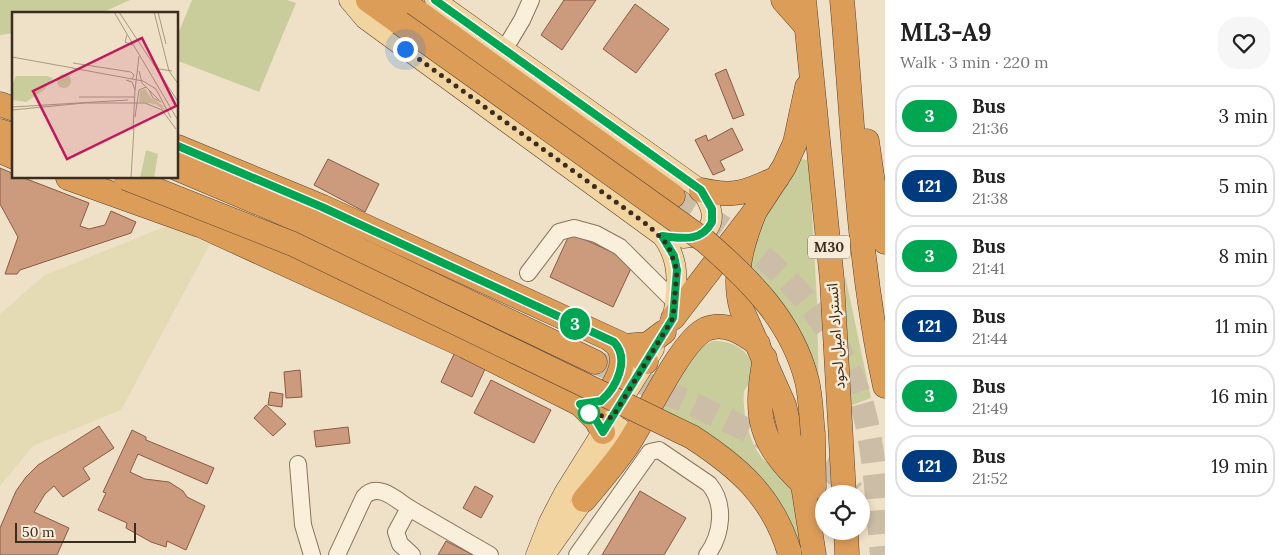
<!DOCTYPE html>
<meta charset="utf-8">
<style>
:root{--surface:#fff;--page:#f6f6f6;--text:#222;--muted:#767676;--line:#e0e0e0}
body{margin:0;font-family:Lora,"Noto Sans Arabic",serif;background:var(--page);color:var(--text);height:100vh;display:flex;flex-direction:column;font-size:19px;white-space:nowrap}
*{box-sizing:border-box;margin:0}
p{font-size:16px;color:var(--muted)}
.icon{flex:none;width:28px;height:28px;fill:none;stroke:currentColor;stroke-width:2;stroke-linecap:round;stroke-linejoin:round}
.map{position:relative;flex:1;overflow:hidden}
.side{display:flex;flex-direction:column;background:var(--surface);width:400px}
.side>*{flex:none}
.badge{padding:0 10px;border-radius:16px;font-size:18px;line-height:32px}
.tools{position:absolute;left:815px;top:485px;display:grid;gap:10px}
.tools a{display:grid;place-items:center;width:55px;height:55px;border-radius:50%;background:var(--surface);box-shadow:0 2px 8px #0003;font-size:25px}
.scale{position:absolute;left:15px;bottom:12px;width:121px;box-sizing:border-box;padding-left:5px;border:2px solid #3b2c20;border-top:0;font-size:14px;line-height:18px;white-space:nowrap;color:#3b2c20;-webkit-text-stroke:4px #f6ecd7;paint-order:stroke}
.you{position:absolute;width:25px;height:25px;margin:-12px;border:4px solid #fff;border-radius:50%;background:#1a73e8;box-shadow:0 0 0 8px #1a73e833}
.map>.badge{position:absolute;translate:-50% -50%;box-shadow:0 0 0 2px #fff}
.round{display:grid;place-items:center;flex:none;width:52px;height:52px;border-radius:20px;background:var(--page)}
.summary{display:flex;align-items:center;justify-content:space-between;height:85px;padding:0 15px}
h1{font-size:24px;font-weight:700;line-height:38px}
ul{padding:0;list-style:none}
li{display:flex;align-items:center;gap:15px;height:62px;margin:0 10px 8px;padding:0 5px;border:2px solid var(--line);border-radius:20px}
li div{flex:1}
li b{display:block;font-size:19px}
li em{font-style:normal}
li .badge{min-width:55px;font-weight:700;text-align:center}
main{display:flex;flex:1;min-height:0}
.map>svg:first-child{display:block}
</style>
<main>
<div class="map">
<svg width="885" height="555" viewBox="0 0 885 555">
<rect width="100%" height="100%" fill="#efe1c7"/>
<path fill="#e4dbb4" d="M169,225L210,244L121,410L33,446L0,486V314L45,275Z"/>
<g fill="#c9cd9b">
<path d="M0,0H130L99,14H14V33L0,35Z"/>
<path d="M192,0H287L296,3L259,92L178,61V34Z"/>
<path d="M799,158L809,161L817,302L819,406L747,265L756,219Z"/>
<path d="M845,275L871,398L850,406Z"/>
<path d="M712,341C736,341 749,350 756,373L744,391C742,412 749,444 764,460C774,469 784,475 790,487C798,501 802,538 805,555H801L795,537L661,409L694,351Z"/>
</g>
<g fill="#cc9b7d" stroke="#8a5b42">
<path d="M564,0H596L562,50L541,35Z"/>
<path d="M635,4L669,29L636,73L603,49Z"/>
<path d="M726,69L744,115L733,119L715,74Z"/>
<path d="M732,128L743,150L720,161L725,170L713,175L695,140L706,135L708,141Z"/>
<path d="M328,159L379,184L365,212L314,185Z"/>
<path d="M0,168L14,174V178H24L89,203L80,226L89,229L105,225L111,211L136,222L131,233L20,270L17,274H5L18,237L0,204Z"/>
<path d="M570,233L634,262L613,307L550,277Z"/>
<path d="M455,352L486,367L472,397L441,382Z"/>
<path d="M300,370L302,397L286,398L284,372Z"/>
<path d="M491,380L551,410L534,443L474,413Z"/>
<path d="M270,392L283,394L282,407L268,405Z"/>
<path d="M266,405L286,424L273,436L254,418Z"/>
<path d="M99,426L114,448L83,468L90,479L63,497L54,486L45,494L34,512L69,528L57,555H0V528L16,491L26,477L38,465Z"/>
<path d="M348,427L350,443L316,447L314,431Z"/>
<path d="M132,430L146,437V440L214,468L207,484L138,454L130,472L145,479L169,482L183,491L187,497L205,506L186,550L167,541L166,547L151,542L126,528L127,523L98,510L106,493L103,492Z"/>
<path d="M475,486L493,496L481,518L463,508Z"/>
<path d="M640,491L686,518L664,555H602Z"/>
<path d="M446,541L473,555H438Z"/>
</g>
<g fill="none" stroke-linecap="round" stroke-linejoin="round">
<g stroke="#cbbda6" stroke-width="24" stroke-dasharray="24 12" stroke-linecap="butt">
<path d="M673,196C701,213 729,230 755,251C804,289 847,348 863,408C876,456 877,506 882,555"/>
<path d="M595,362L701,408L825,467L840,477L853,492"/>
</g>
<g stroke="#8a735c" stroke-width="18">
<g id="minor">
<path d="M504,50L522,20L531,0"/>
<path d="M528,273L559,232L574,228L596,234L620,247L675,302"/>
<path d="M298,464L303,525L312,555"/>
<path d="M337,555L364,497C377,481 397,500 409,508"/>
<path d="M412,555L400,544L396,532L409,508L490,555"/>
<path d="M577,555L650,452L659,450L709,484C726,504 722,535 707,555"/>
</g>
</g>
<g stroke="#584130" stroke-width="21">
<g id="major">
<path d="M349,0L365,19L662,236C678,257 678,277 675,303C674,309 674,316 670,322"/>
<path d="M435,0L701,190C712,206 719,223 700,236L683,238"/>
<path d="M536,555L549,522L564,493L654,349"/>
<path d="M545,555L584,500L597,470L620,428"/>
</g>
</g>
<g stroke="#584130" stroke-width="25">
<g id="highway">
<path d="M368,0L400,23"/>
<path d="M401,0L673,196"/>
<path d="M783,0L806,26"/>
<path d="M804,0L832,280L844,494"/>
<path d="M842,0C854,129 857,259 885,386"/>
<path d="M0,104L14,109"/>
<path d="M0,131L14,136"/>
<path d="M867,141L877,211L885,242"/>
<path d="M178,147L323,207L632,349L646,362"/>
<path d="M0,151L14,157"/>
<path d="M178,169L280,212L595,362"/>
<path d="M68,178L202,226L465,346L580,404L596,420L603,432"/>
<path d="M701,190C734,198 747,192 777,178"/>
<path d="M755,211C742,243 732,276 742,310L784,405L803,485L814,555"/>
<path d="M673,318L755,211L784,167L795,143L807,87"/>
<path d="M624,346L648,344L664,332"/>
<path d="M765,358C754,417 759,442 803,484"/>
<path d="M589,402L601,401L606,397C617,381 633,354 611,340"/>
<path d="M813,434L814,487"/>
<path d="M584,500C599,482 614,465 627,446C645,420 680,341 706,329C725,321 743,333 758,344"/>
<path d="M846,531L847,555"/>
</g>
</g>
<use href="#minor" stroke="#f9efdb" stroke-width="16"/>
<use href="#major" stroke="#f1d4a0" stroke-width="20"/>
<use href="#highway" stroke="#dc9d59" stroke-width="24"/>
<g stroke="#584130" stroke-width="25" stroke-linecap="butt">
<g id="highway-bridge">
<path d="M400,23L705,241C750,280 792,321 807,381C811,398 811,416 813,434"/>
<path d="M126,178L293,244L692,437C738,467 772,496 789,551"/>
</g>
</g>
<use href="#highway-bridge" stroke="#dc9d59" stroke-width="24"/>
</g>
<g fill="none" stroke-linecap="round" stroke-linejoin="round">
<g stroke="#fff" stroke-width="11">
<path id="line" d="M178,146L322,207L614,342C630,359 617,387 601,401L580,404L596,420L603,432L673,318L677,270L674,256L662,236C681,238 701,243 712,222V209L701,190L435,0"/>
</g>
<use href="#line" stroke="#00a651" stroke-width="8"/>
<path stroke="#3b2c20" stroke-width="5" stroke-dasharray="0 9" d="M405,49L649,226L668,245L677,270L673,318L612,418L589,413"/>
</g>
<circle fill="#fff" stroke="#00a651" stroke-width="2.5" cx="589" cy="413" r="10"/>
<g text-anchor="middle" stroke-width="5" stroke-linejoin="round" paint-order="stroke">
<rect fill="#f6ecd7" stroke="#736657" stroke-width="1" x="808" y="235.5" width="42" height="23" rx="4"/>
<g font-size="14" font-weight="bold" fill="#3b2c20">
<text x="829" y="252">M30</text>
</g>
<g font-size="15" fill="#3b2c20" stroke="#f6ecd7">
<text transform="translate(836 336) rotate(-94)" y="5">اتستراد اميل لحود</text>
</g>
</g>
<g transform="translate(12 12)">
<rect width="166" height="166" fill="#efe1c7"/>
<path d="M45 69a7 7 0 1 1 14 0a7 7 0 1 1-14 0ZM4,64H35L41,66L32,78L14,90L1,88L0,73ZM133,77L139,86L150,93L155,101L144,92L127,90L128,79ZM134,138L146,142L142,166H128Z" fill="#c9cd9b"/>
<path fill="none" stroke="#a79984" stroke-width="1" d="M102,0L167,110M107,0L167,91M142,0L157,59L167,73M146,0L154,32M115,23L113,30L121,33M0,45L61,56M61,51L119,60L122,63L120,67M142,51L147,57L160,59M60,56L131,69L144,77L159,106M127,59L130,71L147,88M114,68L120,70L123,78L121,118M123,78L127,44M137,78L141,86L149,90M67,85H123M0,95L116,88M0,98L72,91H133L150,98L164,117M123,105L127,78L134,75M119,166L122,116"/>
<path fill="#c2185b" fill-opacity="0.15" stroke="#c2185b" stroke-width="2.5" d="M130,26L164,94L55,147L21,79Z"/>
<rect width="166" height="166" fill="none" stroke="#3b2c20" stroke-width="2.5"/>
</g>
</svg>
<div class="tools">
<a><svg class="icon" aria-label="locate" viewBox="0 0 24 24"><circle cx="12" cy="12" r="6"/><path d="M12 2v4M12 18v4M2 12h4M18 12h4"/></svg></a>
</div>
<div class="scale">50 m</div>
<div class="you" style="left:405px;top:49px"></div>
<b class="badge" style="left:575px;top:324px;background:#00a651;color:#fff">3</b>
</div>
<section class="side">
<div class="summary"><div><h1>ML3-A9</h1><p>Walk · 3 min · 220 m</p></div><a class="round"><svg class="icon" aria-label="heart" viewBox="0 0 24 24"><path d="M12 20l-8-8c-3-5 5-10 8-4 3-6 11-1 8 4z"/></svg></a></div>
<ul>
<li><span class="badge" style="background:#00a651;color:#fff">3</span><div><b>Bus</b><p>21:36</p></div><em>3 min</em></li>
<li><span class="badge" style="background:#003b80;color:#fff">121</span><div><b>Bus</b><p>21:38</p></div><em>5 min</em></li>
<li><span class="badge" style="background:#00a651;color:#fff">3</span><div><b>Bus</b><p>21:41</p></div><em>8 min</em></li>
<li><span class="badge" style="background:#003b80;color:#fff">121</span><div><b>Bus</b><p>21:44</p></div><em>11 min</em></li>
<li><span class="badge" style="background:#00a651;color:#fff">3</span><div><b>Bus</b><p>21:49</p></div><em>16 min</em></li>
<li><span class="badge" style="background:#003b80;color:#fff">121</span><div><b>Bus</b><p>21:52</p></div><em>19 min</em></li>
</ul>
</section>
</main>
